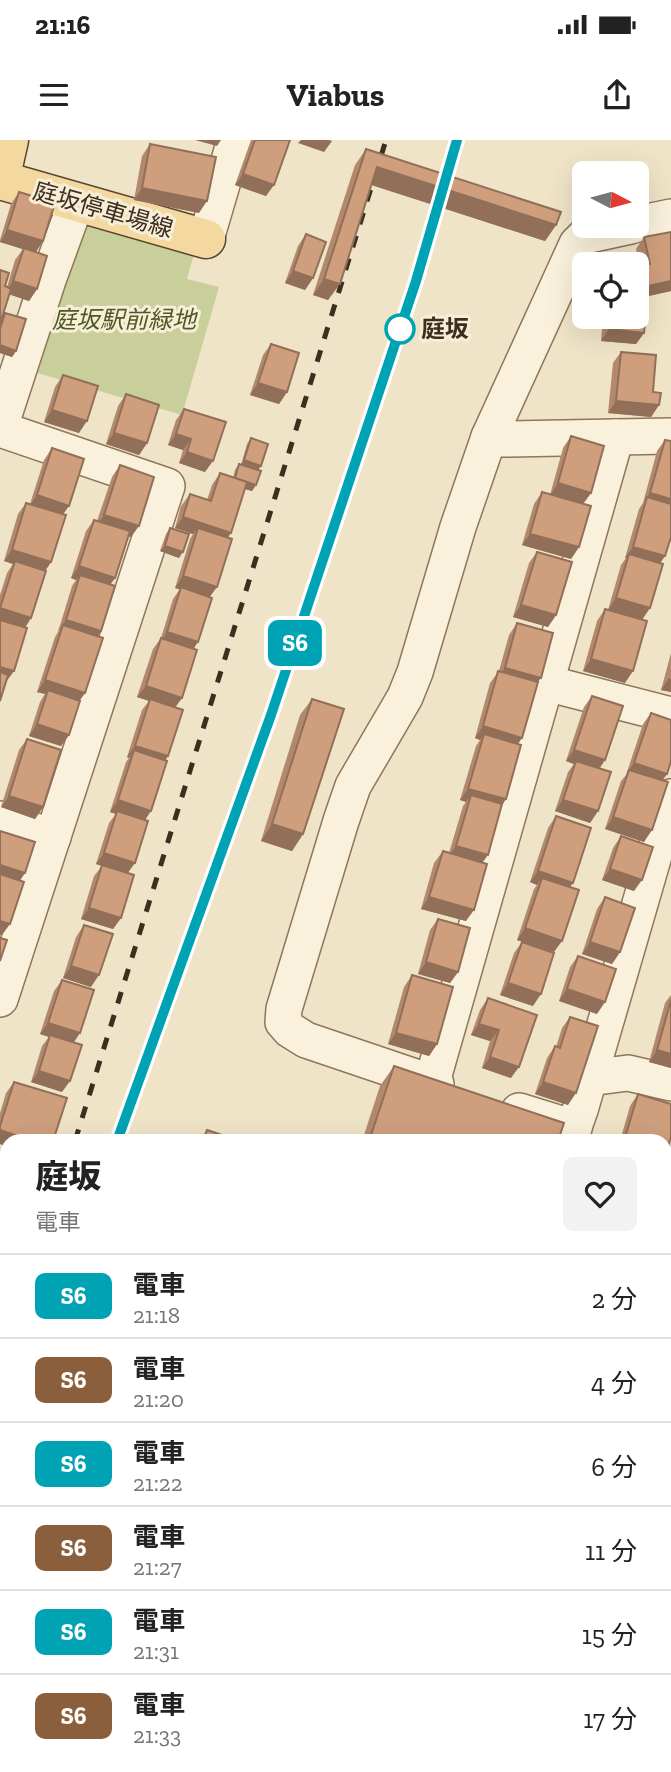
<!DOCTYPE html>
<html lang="ja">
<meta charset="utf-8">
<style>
:root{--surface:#fff;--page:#f2f2f2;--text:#222;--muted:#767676;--line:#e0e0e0}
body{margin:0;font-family:"Zilla Slab","Noto Sans JP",serif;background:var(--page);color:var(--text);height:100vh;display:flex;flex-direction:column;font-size:26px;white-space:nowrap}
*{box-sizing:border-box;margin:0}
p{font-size:23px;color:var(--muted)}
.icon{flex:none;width:38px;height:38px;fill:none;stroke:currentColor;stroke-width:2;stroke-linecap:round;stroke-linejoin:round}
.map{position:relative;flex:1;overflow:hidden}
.drawer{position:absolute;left:0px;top:994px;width:672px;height:639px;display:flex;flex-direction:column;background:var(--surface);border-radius:21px 21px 0 0;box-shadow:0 7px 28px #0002}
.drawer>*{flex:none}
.badge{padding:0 14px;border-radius:10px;font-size:24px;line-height:46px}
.needle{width:46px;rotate:96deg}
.fabs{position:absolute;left:572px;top:21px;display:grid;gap:14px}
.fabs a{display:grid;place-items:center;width:77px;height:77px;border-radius:10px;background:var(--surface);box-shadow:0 7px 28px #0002;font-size:35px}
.map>.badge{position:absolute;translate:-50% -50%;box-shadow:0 0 0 4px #fff}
.round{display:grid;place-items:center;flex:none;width:74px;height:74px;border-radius:10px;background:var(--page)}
.head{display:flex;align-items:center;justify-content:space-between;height:119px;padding:0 35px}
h1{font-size:33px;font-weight:800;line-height:52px}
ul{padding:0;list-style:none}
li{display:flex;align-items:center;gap:21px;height:84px;padding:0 35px;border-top:2px solid var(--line)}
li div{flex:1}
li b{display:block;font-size:26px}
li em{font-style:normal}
li .badge{min-width:77px;font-weight:700;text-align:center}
.status{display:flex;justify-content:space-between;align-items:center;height:49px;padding:0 35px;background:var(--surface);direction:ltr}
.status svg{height:19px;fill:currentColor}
header{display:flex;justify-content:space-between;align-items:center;height:91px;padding:0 35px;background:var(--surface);font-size:32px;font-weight:800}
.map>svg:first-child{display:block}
</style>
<div class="status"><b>21:16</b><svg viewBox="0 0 49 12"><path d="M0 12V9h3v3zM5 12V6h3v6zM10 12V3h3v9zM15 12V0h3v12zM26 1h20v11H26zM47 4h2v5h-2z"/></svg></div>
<header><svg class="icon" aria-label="menu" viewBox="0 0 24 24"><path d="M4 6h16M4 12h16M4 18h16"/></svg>Viabus<svg class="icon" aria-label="share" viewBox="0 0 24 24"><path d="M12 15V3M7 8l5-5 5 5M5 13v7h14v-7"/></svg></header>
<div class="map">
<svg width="671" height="1632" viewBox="0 0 671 1632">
<rect width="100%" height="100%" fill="#f0e4c8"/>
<path fill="#c9cf9b" d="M80,72L197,103L187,139L219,147L182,275L27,230Z"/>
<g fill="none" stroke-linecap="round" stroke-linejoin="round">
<g stroke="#8d765c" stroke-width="38">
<g id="minor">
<path d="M637,84L671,77"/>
<path d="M206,99L235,0"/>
<path d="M0,287L48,140L76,63"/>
<path d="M0,289L167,346L0,859"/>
<path d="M489,297L503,299L671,296"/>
<path d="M546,543L671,575"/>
<path d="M0,679L53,697"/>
<path d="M589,938L628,933L671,943"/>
<path d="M432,942L616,297"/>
<path d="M436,944L306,900L290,890L283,882L284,869L341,681L353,646L405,557L415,532L458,387L489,297L577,104L585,96L631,86"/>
<path d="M519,971L574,988"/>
<path d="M569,1001L580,970L671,657"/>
<path d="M0,1159L7,1161"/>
<path d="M665,1381L671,1383"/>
<path d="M11,1632L14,1626"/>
<path d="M423,1632L424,1626"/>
</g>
</g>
<g stroke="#5b4430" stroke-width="41">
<path id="major" d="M9,0L0,40L206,99"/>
</g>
<use href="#minor" stroke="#faf1dc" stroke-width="35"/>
<use href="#major" stroke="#f3d9a0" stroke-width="38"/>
<g stroke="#3d2e20" stroke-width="5" stroke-dasharray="12 12" stroke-linecap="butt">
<path d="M75,1001L386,0"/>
<path d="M117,1001L271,575L416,141L457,0"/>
<path d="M0,1242L7,1220"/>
<path d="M0,1332L7,1313"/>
</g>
</g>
<g fill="#b2896c">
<path d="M251,0H290L266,56L235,45Z"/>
<path d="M150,4L199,73L134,60L142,16Z"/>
<path d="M366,9L556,85L545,101L371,45L328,160L313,155L355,25Z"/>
<path d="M19,52L43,101L36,112L37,149L29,161L9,154L2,178L5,173L16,211L12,217L0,213V130L5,146L7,147L15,120L23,109L0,102V100L11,64Z"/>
<path d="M306,94L313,138L305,150L285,143L298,106Z"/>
<path d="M644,97L671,151L644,157V193L636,204L601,201L603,177H637L640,156L637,143V135L641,129L636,109Z"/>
<path d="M271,204L287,252L279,264L250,255L263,215Z"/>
<path d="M621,212L653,252L659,265L651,277L608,273L613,223Z"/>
<path d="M63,235L79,293L44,282L55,247Z"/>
<path d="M126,254L147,303L139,315L106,304L118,266Z"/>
<path d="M184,269L205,332L179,323L183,310L168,305L176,280Z"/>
<path d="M571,296L591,353L583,364L579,407L571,419L522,405L534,364L542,352L550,355L563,308Z"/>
<path d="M251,298L261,326L258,330L256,345L252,351L245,349L231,393L228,397L194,509L182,558L175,567L168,616L165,621L128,733L121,778L113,789L81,779L94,736L102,726L96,724L109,683L116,674L110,672L126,622L129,618L127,617L142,570L149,561L137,557L153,509L161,498L173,459L180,449L175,448L190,399L193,394L175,388L181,366L190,354L207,360L212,345L220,333L233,338L235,330L239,324L241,325L247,304Z"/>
<path d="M665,300L671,397L608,470L621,425L626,418H625L639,369L643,363L657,311Z"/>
<path d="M52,308L63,374L51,422L45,431L31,478L25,488L0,561V455L7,433L13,424L4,421L18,374L26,363L30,364L44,320Z"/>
<path d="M120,325L131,397L128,396L115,438L110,445L101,491L97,496L85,553L80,560L69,595L61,606L29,596L40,562L45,554L37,552L55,497L58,492L72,446L76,440L71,438L86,391L94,380L97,381L112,337Z"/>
<path d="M170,388L179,418L160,411L166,394Z"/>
<path d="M537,412L556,475L548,487L513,477L529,423Z"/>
<path d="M605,469L625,543L583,531L597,481Z"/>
<path d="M517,483L537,542L518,604L506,659L502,665L482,723L466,781L421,769L434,723L443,711L449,713L463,666L466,662L460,660L476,606L480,600L475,598L490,543L499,531L509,495Z"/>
<path d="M671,513V552L661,550Z"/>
<path d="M592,556L605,620L600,628L598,671L590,683L555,671L568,632L574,624L566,621L584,567Z"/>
<path d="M312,559L303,694L292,711L261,701L300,575Z"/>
<path d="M651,573L667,634L662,640L644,702L605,689L621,641L626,635L643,584Z"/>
<path d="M27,599L43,667L35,679L1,667L19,610Z"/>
<path d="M556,676L570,747L554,812L517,800L534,749L537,745L530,742L548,688Z"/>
<path d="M621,696L634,751L602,740L613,708Z"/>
<path d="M605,757L620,812L612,824L582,814L597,769Z"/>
<path d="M438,779L458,832L450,843L418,834L430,790Z"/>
<path d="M84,785L91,847L63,838L76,797Z"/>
<path d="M522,802L533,866L500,855L514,813Z"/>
<path d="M578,816L597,874L559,861L570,827Z"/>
<path d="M412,835L437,904L429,916L388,904L404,847Z"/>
<path d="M62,840V952L31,942L42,906L49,897L40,894L54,851Z"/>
<path d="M671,855V928L649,922L665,863Z"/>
<path d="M488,858L511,938L482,928L490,901L471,895L480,870Z"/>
<path d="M570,877L568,965L535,954L547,918L555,906L556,907L562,888Z"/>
<path d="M394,926L558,1001H362L380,946Z"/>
<path d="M14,942L0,1004V973L6,953Z"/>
<path d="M638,954L665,1001H620L630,966Z"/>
<path d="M207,990L240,1001H199Z"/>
<path d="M6,1008L0,1063V1016Z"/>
<path d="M671,1223V1256L665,1252V1233Z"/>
</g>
<g fill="#916f58">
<path d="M195,0H221L217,6Z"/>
<path d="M301,0H329L332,1L324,12L298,3Z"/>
<path d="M377,27L556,85L545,101L366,43Z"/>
<path d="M243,34L274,45L266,56L235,45Z"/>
<path d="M142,48L207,61L199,73L134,60Z"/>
<path d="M7,90L43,101L35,113L0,102Z"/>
<path d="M293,131L313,138L305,150L285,143Z"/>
<path d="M324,139L340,144L328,160L313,155Z"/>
<path d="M13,141L37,149L29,161L5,153Z"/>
<path d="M671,141V151L640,158L648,146Z"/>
<path d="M609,189L644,193L636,204L601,201Z"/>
<path d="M0,205L16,211L12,217L0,213Z"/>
<path d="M258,243L287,252L279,264L250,255Z"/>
<path d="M616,261L659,265L651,277L608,273Z"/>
<path d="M52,270L87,281L79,293L44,282Z"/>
<path d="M114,293L147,303L139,315L106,304Z"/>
<path d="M176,294L191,299L183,310L168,305Z"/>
<path d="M187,312L213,321L205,332L179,323Z"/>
<path d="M244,320L261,326L257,331L240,326Z"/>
<path d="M235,339L256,345L252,351L231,345Z"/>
<path d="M558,343L591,353L583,364L550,355Z"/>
<path d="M650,353L671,359V373L646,359Z"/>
<path d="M37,355L69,366L61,377L29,367Z"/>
<path d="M104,375L139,386L131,397L96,386Z"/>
<path d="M183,377L231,393L223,404L198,388L193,394L175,388Z"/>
<path d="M530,394L579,407L571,419L522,405Z"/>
<path d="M165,406L183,412L179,418L160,411Z"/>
<path d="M633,407L665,416L657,428L629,414L626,418H625Z"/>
<path d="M12,410L51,422L43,434L15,421L13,424L4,421Z"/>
<path d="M79,426L115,438L107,449L80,435L76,440L71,438Z"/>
<path d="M183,436L217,447L209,458L175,448Z"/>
<path d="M616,458L650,468L642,480L608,470Z"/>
<path d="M521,465L556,475L548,487L513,477Z"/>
<path d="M0,468L31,478L23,490L0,482Z"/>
<path d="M66,480L101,491L93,503L63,485L57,491Z"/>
<path d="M167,492L198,502L190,514L159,504Z"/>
<path d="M591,519L633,531L625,543L583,531Z"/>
<path d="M0,527L14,531L6,542L0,541Z"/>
<path d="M505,528L541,538L532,549L497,539Z"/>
<path d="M669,538L671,539V552L661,550Z"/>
<path d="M45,540L85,553L77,564L48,550L45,554L37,552Z"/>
<path d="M146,546L182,558L174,569L137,557Z"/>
<path d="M37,584L69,595L61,606L29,596Z"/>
<path d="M483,586L522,598L514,610L484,594L480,600L475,598Z"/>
<path d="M135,606L168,616L160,628L134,610L129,618L127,617Z"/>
<path d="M574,610L605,620L597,631L576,621L574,624L566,621Z"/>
<path d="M634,623L667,634L659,645L629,630L626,634Z"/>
<path d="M468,649L506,659L498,671L471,655L466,662L460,660Z"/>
<path d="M9,656L43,667L35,679L1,667Z"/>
<path d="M118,660L151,671L143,683L117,671L116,674L110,672Z"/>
<path d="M563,660L598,671L590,683L555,671Z"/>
<path d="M613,677L652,690L644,702L605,689Z"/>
<path d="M272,684L303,694L292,711L261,701Z"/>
<path d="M456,706L488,715L480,726L448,717Z"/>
<path d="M104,713L135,723L127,734L96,724Z"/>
<path d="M0,725L25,733L17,745L0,739Z"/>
<path d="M610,729L642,740L634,751L602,740Z"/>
<path d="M538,731L573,743L565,754L542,738L537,745L530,742Z"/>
<path d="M429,757L474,770L466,781L421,769Z"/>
<path d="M89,768L121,778L113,789L81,779Z"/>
<path d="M0,781L10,784L2,795H0Z"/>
<path d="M525,788L562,801L554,812L517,800Z"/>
<path d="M590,802L620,812L612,824L582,814Z"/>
<path d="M426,822L458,832L450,843L418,834Z"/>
<path d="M71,826L99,835L91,847L63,838Z"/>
<path d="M508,843L541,854L533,866L500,855Z"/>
<path d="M567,849L605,862L597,874L559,861Z"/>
<path d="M48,883L80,893L72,905L50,895L49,897L40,894Z"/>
<path d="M479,884L499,890L490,901L471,895Z"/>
<path d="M396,893L437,904L429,916L388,904Z"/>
<path d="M657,910L671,914V928L649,922Z"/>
<path d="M490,917L519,927L511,938L482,928Z"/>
<path d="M39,931L70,941L62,952L31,942Z"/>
<path d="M543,942L576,953L568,965L535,954Z"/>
<path d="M0,990L33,1001H7V1007L0,1004Z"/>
<path d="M0,1049L7,1051V1065L0,1063Z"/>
<path d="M0,1109L7,1111V1124L0,1123Z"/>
<path d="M665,1164L671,1166V1174L668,1178L665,1177Z"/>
</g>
<g fill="#cf9f7d" stroke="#916f58" stroke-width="2">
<path d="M255,0H290L274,45L243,34Z"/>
<path d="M150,4L216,17L207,61L142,48Z"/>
<path d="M366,9L561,72L556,85L377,27L340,144L324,139Z"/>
<path d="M19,52L55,63L43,101L7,90Z"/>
<path d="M671,92V141L648,146L644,125L650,124L644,97Z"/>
<path d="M306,94L326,102L313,138L293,131Z"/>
<path d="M24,108L47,116L37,149L13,141Z"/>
<path d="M0,130L9,133L5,146L11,149L0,184Z"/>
<path d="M637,156L648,157L644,193L609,189L610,177H637Z"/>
<path d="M5,173L26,179L16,211L0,205V189Z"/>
<path d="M271,204L299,213L287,252L258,243Z"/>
<path d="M621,212L656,215L653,252L661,253L659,265L616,261Z"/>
<path d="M63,235L98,246L87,281L52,270Z"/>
<path d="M126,254L159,265L147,303L114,293Z"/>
<path d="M184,269L226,282L213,321L187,312L191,299L176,294Z"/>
<path d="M571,296L604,306L591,353L558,343Z"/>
<path d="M251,298L268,304L261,326L244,320Z"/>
<path d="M665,300L671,301V359L650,353Z"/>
<path d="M52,308L84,319L69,366L37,355Z"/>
<path d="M239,324L261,331L256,345L235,338Z"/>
<path d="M120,325L154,337L139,386L104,375Z"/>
<path d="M220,333L247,342L231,393L183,377L190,354L211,361Z"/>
<path d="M542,352L591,366L579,407L530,394Z"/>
<path d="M647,357L671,364V397L665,416L633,407Z"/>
<path d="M26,363L66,375L51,422L12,410Z"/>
<path d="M94,380L130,391L115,438L79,426Z"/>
<path d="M170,388L189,394L183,412L165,406Z"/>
<path d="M198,388L232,399L217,447L183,436Z"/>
<path d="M537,412L572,422L556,475L521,465Z"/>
<path d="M629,414L663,424L650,468L616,458Z"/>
<path d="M15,421L46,431L31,478L0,468Z"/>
<path d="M80,435L115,446L101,491L66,480Z"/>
<path d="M181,447L212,458L198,502L167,492Z"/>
<path d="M605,469L647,481L633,531L591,519Z"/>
<path d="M0,480L27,488L14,531L0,527Z"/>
<path d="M517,483L553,493L541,538L505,528Z"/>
<path d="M63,485L103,498L85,553L45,540Z"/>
<path d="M161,498L197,510L182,558L146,546Z"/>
<path d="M498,531L538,542L522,598L483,586Z"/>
<path d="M0,532L8,535L0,561Z"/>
<path d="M48,550L80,561L69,595L37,584Z"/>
<path d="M592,556L623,566L605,620L574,610Z"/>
<path d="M150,559L183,570L168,616L135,606Z"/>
<path d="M312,559L344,569L303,694L272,684Z"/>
<path d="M651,573L671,580V621L667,634L634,623Z"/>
<path d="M484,594L521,605L506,659L468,649Z"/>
<path d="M27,599L61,610L43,667L9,656Z"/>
<path d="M134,610L167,621L151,671L118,660Z"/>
<path d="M576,621L611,632L598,671L563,660Z"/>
<path d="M629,630L668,642L652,690L613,677Z"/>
<path d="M471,655L502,664L488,715L456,706Z"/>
<path d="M117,671L148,681L135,723L104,713Z"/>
<path d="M556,676L591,688L573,743L538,731Z"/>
<path d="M0,691L35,702L25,733L0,725Z"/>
<path d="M621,696L653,707L642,740L610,729Z"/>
<path d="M443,711L487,724L474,770L429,757Z"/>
<path d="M102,725L134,735L121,778L89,768Z"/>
<path d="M0,734L24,742L10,784L0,781Z"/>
<path d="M542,738L579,750L562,801L525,788Z"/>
<path d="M605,757L635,768L620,812L590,802Z"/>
<path d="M438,779L470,788L458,832L426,822Z"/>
<path d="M84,785L113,794L99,835L71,826Z"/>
<path d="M0,798L7,800L0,821Z"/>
<path d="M522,802L554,813L541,854L508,843Z"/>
<path d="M578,816L616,829L605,862L567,849Z"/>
<path d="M412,835L453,847L437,904L396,893Z"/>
<path d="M62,840L94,850L80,893L48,883Z"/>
<path d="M488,858L537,875L519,927L490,917L499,890L479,884Z"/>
<path d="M671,860V914L657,910Z"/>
<path d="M570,877L598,886L576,953L543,942L555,906L560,908Z"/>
<path d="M50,895L82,905L70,941L39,931Z"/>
<path d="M394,926L564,983L558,1001H369Z"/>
<path d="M14,942L67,958L53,1001H33L0,990V986Z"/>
<path d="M638,954L671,964V997L665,1017V1001H624Z"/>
<path d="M207,990L240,1001H203Z"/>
<path d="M6,1008H7V1051L0,1049V1026Z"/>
<path d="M0,1063L7,1066V1111L0,1109Z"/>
<path d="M665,1118L671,1120V1166L665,1164Z"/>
<path d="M0,1122L7,1124V1131L2,1145L0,1144Z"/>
<path d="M671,1225V1239L665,1235Z"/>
<path d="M522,1627L531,1632H518Z"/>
</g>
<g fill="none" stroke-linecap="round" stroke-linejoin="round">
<g stroke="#fff" stroke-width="16">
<path id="line" d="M117,1001L271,575L416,141L457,0"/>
</g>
<use href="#line" stroke="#00a3b4" stroke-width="10"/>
</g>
<circle fill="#fff" stroke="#00a3b4" stroke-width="3.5" cx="400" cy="189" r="14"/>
<g text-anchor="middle" stroke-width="6" stroke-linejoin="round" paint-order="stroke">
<g font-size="24" fill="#3d2e20" stroke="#f7eed8">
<text transform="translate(103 70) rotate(16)" y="8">庭坂停車場線</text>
</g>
<g font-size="24" font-style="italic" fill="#4d5a26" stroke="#f7eed8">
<text x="124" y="188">庭坂駅前緑地</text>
</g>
<g font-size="24" font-weight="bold" fill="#3d2e20" stroke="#f7eed8" text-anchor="start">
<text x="421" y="197">庭坂</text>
</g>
</g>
</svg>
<div class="fabs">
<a><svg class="needle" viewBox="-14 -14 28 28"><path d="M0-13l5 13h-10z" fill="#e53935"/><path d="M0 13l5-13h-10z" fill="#767676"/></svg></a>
<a><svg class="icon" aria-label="locate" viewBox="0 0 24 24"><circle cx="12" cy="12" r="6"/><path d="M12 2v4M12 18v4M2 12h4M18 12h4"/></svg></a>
</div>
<b class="badge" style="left:295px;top:503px;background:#00a3b4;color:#fff">S6</b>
<section class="drawer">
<div class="head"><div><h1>庭坂</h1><p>電車</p></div><a class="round"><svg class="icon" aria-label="heart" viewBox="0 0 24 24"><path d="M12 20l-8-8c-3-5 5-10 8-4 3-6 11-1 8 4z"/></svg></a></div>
<ul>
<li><span class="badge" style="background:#00a3b4;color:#fff">S6</span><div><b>電車</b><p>21:18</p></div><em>2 分</em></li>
<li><span class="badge" style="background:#8b5e3c;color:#fff">S6</span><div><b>電車</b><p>21:20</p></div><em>4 分</em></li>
<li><span class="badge" style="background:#00a3b4;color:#fff">S6</span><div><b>電車</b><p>21:22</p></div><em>6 分</em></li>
<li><span class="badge" style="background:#8b5e3c;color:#fff">S6</span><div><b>電車</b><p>21:27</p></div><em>11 分</em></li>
<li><span class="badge" style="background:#00a3b4;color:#fff">S6</span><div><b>電車</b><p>21:31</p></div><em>15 分</em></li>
<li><span class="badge" style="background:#8b5e3c;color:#fff">S6</span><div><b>電車</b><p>21:33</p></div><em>17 分</em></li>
</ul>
</section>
</div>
